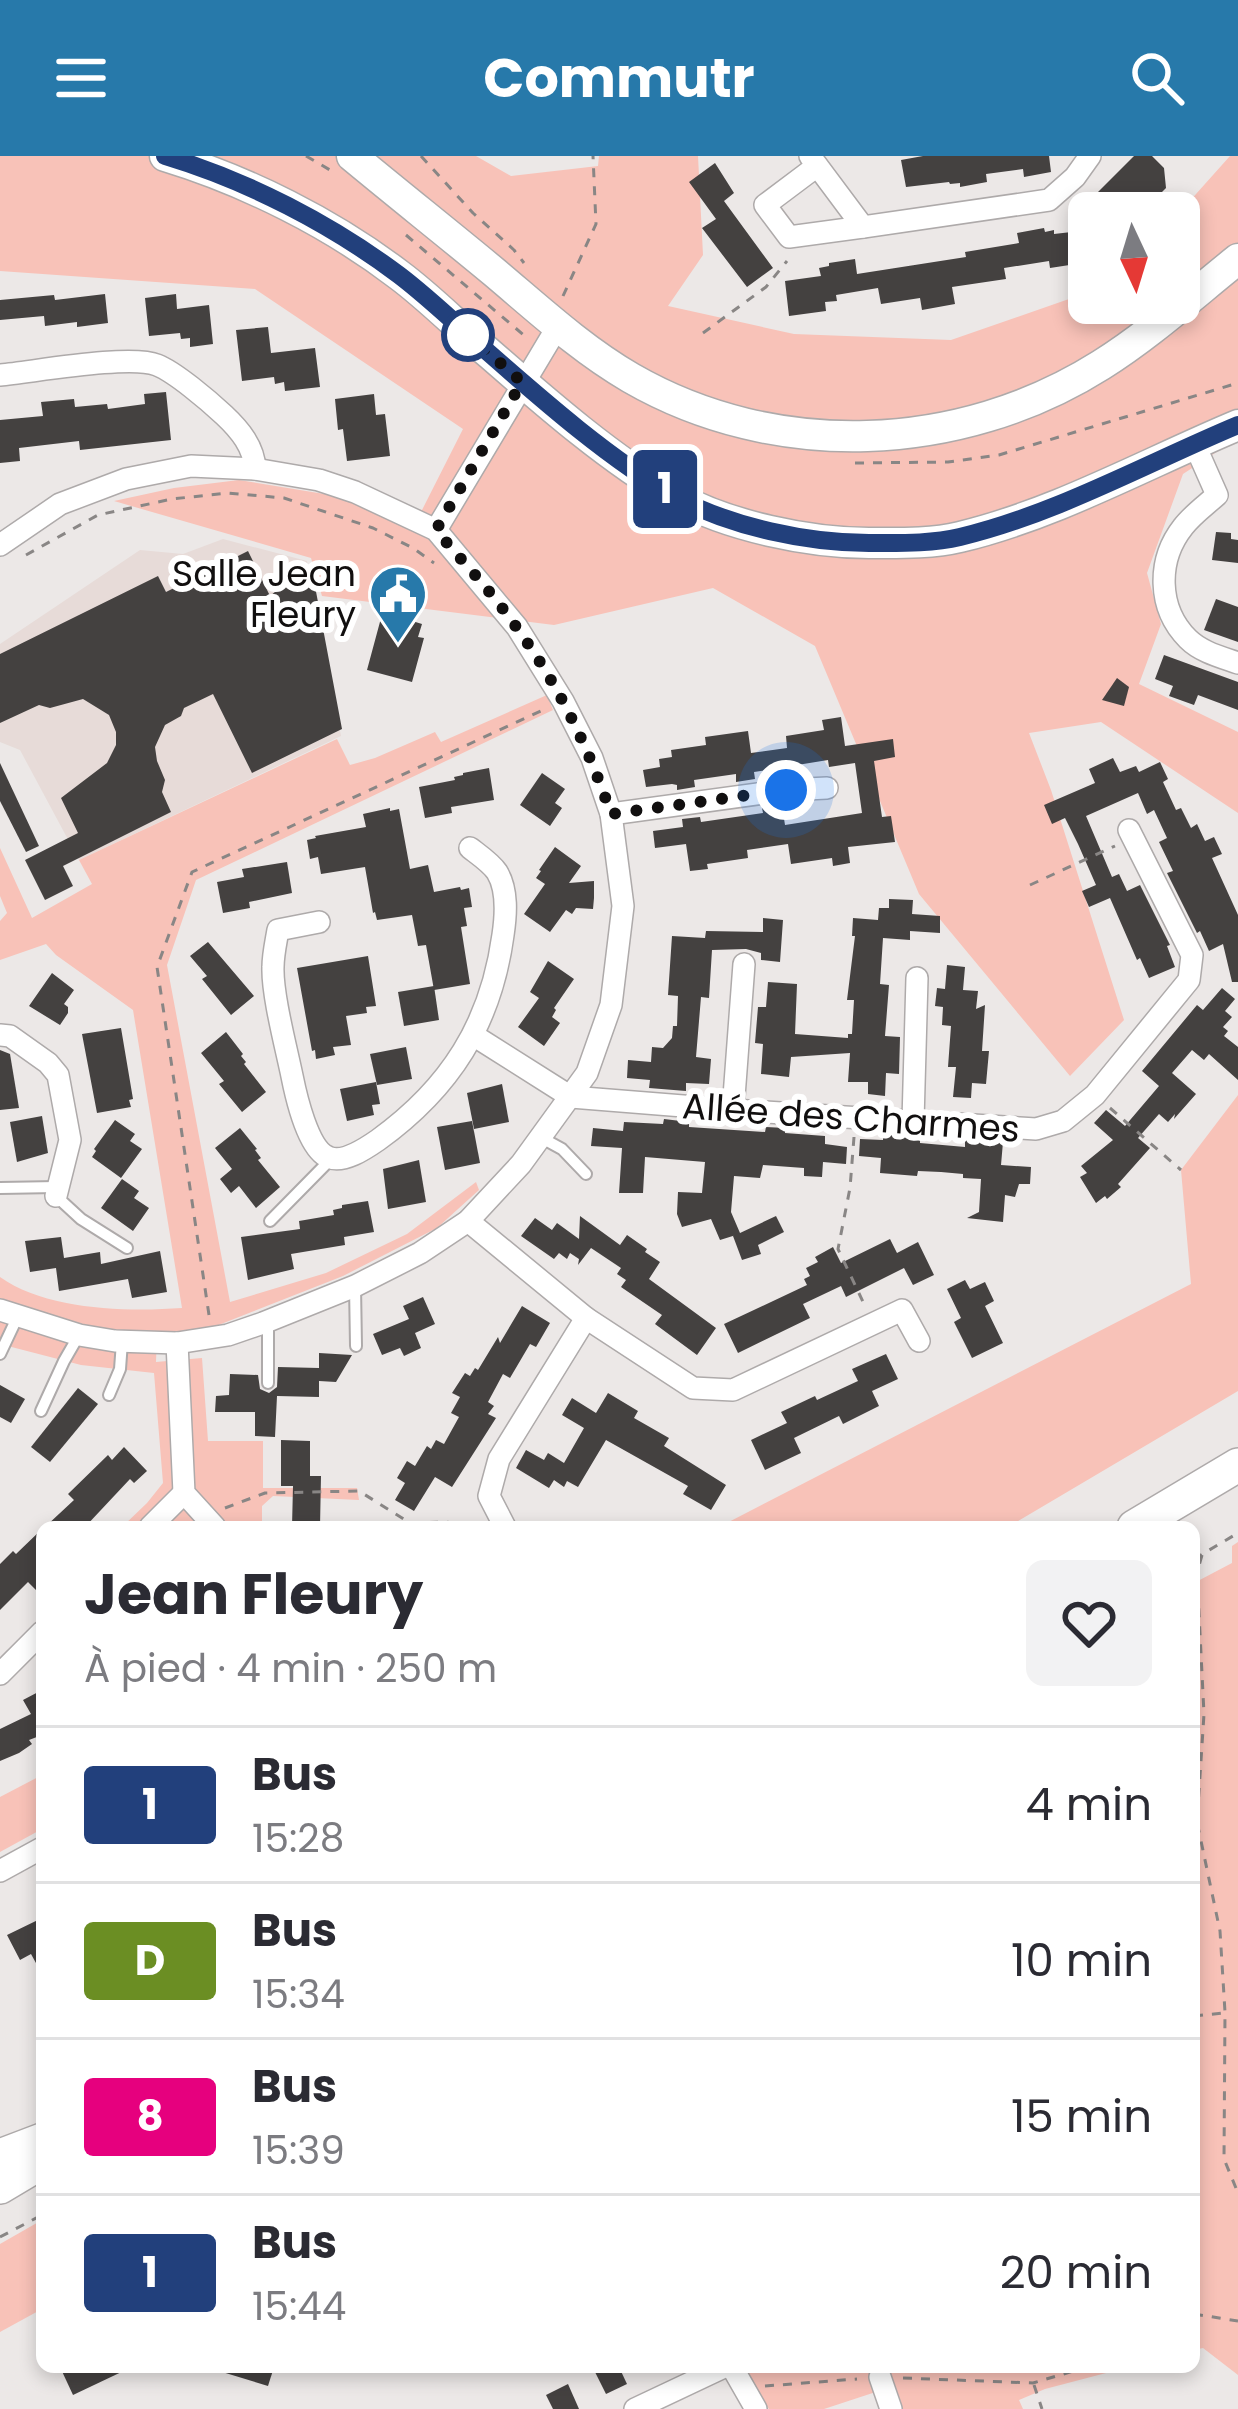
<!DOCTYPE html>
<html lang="fr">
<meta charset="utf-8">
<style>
:root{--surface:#fff;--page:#f2f2f3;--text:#2b2b33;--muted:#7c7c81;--line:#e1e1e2;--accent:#2779aa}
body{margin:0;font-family:Poppins,sans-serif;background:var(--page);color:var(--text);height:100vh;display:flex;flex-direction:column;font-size:45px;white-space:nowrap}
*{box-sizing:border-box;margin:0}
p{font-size:39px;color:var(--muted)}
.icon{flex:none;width:66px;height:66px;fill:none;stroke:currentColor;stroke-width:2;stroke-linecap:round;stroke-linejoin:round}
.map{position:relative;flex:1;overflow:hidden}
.panel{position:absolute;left:36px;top:1365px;width:1164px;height:852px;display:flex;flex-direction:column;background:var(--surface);border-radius:18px;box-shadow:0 6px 18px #0003}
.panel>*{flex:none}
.badge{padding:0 24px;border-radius:9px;font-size:42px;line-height:78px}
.needle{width:78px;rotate:176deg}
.buttons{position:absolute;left:1068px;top:36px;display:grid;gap:24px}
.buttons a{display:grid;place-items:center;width:132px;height:132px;border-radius:18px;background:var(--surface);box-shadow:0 6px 18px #0003;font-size:60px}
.you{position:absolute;width:60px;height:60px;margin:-30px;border:9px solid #fff;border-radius:50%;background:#1a73e8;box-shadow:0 0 0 18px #1a73e833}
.map>.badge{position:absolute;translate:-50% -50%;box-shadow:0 0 0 6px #fff}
.round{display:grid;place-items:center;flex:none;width:126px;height:126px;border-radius:18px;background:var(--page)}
.headline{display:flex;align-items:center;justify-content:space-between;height:204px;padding:0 48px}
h1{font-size:57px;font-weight:700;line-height:90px}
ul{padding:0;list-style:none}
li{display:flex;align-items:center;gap:36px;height:156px;padding:0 48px;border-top:3px solid var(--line)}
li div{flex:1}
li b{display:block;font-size:45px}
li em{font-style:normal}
li .badge{min-width:132px;font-weight:700;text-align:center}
header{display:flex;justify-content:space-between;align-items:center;height:156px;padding:0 48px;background:var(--accent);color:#fff;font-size:54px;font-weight:700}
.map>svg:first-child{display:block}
</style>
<header><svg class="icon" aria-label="menu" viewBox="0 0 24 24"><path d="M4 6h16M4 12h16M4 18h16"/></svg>Commutr<svg class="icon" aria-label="search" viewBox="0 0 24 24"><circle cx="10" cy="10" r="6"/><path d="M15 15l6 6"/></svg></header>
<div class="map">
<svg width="1238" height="2253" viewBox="0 0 1238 2253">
<rect width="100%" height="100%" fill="#ece8e7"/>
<path fill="#e7dbd8" d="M223,383L307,405L341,580L79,704L20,594L0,586V488L140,394L183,398Z"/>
<g fill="#f8c2b8">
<path d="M0,0H476L511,20L598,10L599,0H698L703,99L668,150L794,178L951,184L1089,136V147H1179V57L1230,0H1238V282L1183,318L1147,417L1161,468L1139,528L1238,576V657L1101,566L1029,577L1051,634L1124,864L1070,920L919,738L815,490L713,432L554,469L322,440L311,402L114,345L174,332L239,324L422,354L463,273L255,133L0,115Z"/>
<path d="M547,539L553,554L196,724L167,809L230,1146L326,1117L407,1078L476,1026L479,1034L437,1072L343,1120L211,1172L157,1178L156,1206L202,1202L208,1285H263V1332H357L359,1344L273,1340L262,1350V1371H122L147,1347L163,1327L154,1217L81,1209L0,1188V1121C46,1154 126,1156 182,1152L133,854L56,799L46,788L0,804V765L7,757L0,740V692L32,762L92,728L79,704L337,583L350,609L375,602L435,576L441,586Z"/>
<path d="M1238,939V1235L1008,1371H719L1191,1128L1181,1014Z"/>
<path d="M1238,1386V2219L1203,2192L1194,2194V1427L1232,1407V1390Z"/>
<path d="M42,1619V1673L0,1696V1641Z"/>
<path d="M42,2064V2153L0,2176V2088Z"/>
<path d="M735,2211H1129L1045,2233L1019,2244L1023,2253H901L891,2231L824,2253H769Z"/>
</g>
<g fill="#444140">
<path d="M923,0H1049L1051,16L1024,21L1023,13L986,18L987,26L960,31V27L950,28L949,26L906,31L901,4Z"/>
<path d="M1134,0H1152L1164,12L1166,32L1149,49L1140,40L1124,57H1105L1091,43Z"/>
<path d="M715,7L734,37L724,45L773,112L747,131L702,72L716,63L689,26Z"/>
<path d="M1044,72L1045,76L1054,74V78L1089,74V106L1050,112L1049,105L1004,112L1006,123L952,131L955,148L922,154L920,142L881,148L878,132L836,139L837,145L825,146L826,155L789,160L785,125L821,120L819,112L829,110V107L855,103L857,118L966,101L965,96L1019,87L1017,77Z"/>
<path d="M105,138L108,167L77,171V166L45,170L44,160L0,164V144L54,139L55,144Z"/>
<path d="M176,138L177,153L209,149L213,188L190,191V182L181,183L180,177L149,180L145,142Z"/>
<path d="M268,171L271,197L315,192L320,231L285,235L284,226L275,228L274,221L242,225L236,174Z"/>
<path d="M166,236L171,284L80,294L79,285L19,292L20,305L0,307V264L43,260L41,246L74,243L75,251L107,248L108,253L145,248L144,238Z"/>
<path d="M374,238L376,259L385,258L390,300L347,305L343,273L338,274L335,243Z"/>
<path d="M1216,376L1231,377V383L1238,384V407L1212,404Z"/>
<path d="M248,395L270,440L296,419H305L314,425L342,573L252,617L213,538L184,552L181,560L165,569L155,591L157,605L165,624L162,636L171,656L63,710L73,730L45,744L25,704L78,677L61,642L107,607L116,589V576L109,559L83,543L50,552L39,549L0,567V498L158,420L166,436Z"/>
<path d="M1216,443L1238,451V486L1204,474Z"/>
<path d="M384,451L410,458L409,464L422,468L418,481L424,482L412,526L367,514Z"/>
<path d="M1164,499L1238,526V554L1198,539L1194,549L1169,540L1173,530L1155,523Z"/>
<path d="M1117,522L1129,531L1124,550L1102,544Z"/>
<path d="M841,561L845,590L893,583L895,601L874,605L882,661L891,660L895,686L848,691L850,707L833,710L832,702L791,708L788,688L747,694L748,702L707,708L708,713L690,715L686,688L655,692L653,675L683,671L682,663L700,661L701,666L763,657L762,652L782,650L785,669L862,657L855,607L829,611L828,604L754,616L755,623L736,626V618L694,624L695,631L677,634V629L672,628L646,631L643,614L660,611L659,603L672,601L671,594L706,589L705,581L748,575L751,597L787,592L786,580L824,574L822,564Z"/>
<path d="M1113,602L1120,616L1136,610L1139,616L1160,606L1168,623L1163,626L1176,654L1181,652L1191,672L1197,668L1205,685L1214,681L1222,698L1212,702L1238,759V826H1232L1223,788L1209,795L1200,775L1197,777L1167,717L1173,715L1159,686L1167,682L1154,654L1147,658L1138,637L1086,660L1112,721L1119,718L1127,735L1140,729L1170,789L1167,790L1175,811L1149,822L1140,802L1137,804L1110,742L1089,751L1082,735L1096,729L1078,688L1065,662L1052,668L1044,649L1095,627L1089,613Z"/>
<path d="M0,607L39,690L26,696L0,645Z"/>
<path d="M489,612L494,644L451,651L452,657L425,662L419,631L455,624L454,621L463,619V617Z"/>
<path d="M542,617L565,633L555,647L562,652L550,670L520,649Z"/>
<path d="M390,652V655L399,653L410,713L428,709L434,736L460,731L461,734L469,732L472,751L464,752L467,770L461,771L470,828L434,834L426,789L418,790L412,759L377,764L375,756L373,757L365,711L321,718L318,701L310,703L307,684L316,682L315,680L366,671L363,658Z"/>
<path d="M555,691L581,710L569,727L594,725V742L593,753L576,752L572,758L566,754L550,776L524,758L545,728L536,722L541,715L539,714Z"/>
<path d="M287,706L292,737L249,746L250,752L223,757L217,726L244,721L242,713Z"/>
<path d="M889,743L913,744L912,758L940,760V777L910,775V784L883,782L880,828L889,829L885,880L900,881L899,918L886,917L885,940L868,938V926H848L850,897L791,901L789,921L761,918L763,888L755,887L758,851H766L768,826L797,828L795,878L848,882V878H852L854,844H847L855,780H852L853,762L878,764L879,752H889Z"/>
<path d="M763,762L783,764L780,806L761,804V797L746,793L712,794L709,842L701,841L696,901L711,903L709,928L686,927V935L649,932L650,924L627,922L628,904L651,906L652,891L663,892L672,882L673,870H677L678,840L668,839L672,780L705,782L706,775L763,776Z"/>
<path d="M208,786L254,840L231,859L202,823L207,820L190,800Z"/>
<path d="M368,800L376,850L366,851L367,857L346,860L351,889L333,891L335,899L316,903L315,894L312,895L297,812Z"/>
<path d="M548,805L574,823L554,852L556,854L552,861L560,867L544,890L518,871L539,842L530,836Z"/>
<path d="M947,809L965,811L963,834L978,835L976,853L985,849L982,895H989L986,928L972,927L971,942L953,941L956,911H948L951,870L942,869L943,851L935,850L937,832L945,833Z"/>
<path d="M52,817L74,834L64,848L68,851V857L60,869L29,850Z"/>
<path d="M434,830L439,864L404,870L398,836Z"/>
<path d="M1222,832L1235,843L1225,855L1232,861L1223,871L1228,875L1224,880L1238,891V924L1209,898L1204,904L1192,894L1172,917L1196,938L1174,963L1175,958L1168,966L1159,958L1138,982L1150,992L1118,1028L1121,1031L1107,1043L1105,1040L1096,1047L1080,1021L1087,1017L1081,1010L1113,984L1094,967L1106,954L1125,970L1159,930L1142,915L1197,849L1203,854Z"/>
<path d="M121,872L133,943L129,944L131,951L97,957L82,878Z"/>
<path d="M226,876L243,898L241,900L246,906L244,908L266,936L242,956L219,928L224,925L201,897Z"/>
<path d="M406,891L412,923L377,929L370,898Z"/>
<path d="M0,894L10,898L19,952L0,954Z"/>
<path d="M376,926L380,948L372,949L374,959L347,965L340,933Z"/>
<path d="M502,928L509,966L474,973L467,937Z"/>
<path d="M42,960L48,997L17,1006L10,966Z"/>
<path d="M664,963L689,966V971L765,976L766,971L785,972V977L825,980V988L847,991L846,1008L823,1006L822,1021L804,1020V1012L763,1009L760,1022L734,1020L731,1056L740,1077L776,1060L784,1076L758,1089L761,1098L742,1104L733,1080L736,1079L720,1084L711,1063L682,1071L677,1058L678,1036L702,1037L705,1006L645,1001L643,1037H619L622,992L591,990L593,972L623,975L624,966L663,968Z"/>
<path d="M115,964L135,978L130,985L142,993L121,1022L92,1001L96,995L94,993Z"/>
<path d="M472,965L480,1007L445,1014L437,971Z"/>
<path d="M240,972L257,993L255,994L261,1002L258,1004L280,1031L256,1052L239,1030L231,1037L220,1023L232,1013L215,992Z"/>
<path d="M883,978L920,981V987L965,991V984L1003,986L1001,1009L1031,1011L1030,1028H1019L1015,1041L1005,1039L1003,1066L967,1062L979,1056L981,1023L963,1022V1018L941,1016L918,1015L917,1020L880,1017L881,1002L859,1000L860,983L883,984Z"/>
<path d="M419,1004L426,1046L388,1053L383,1013Z"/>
<path d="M122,1023L139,1035L134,1042L149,1052L133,1075L101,1052Z"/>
<path d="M368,1045L374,1076L344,1081L345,1089L291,1098L294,1113L248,1124L241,1081L300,1073L299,1065L334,1059L333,1054L342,1052V1049Z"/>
<path d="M580,1060L620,1089L627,1079L647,1093L645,1096L660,1106L649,1123L716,1172L697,1199L655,1168L662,1159L621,1131L626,1124L617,1118L621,1112L591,1092L578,1109L579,1103L570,1097L567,1103L559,1097L554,1103L521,1080L535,1062L552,1074L557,1067L579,1083Z"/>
<path d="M61,1081L64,1102L100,1096L101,1108L160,1095L167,1136L132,1142L128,1123L59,1135L56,1112L30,1116L25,1085Z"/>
<path d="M890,1083L897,1097L918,1086L934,1119L913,1129L904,1112L846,1141L841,1130L803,1148L810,1162L738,1197L724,1168L807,1129L804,1123L810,1120L806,1112L818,1106L815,1101L833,1091L841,1107Z"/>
<path d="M965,1124L970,1133L985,1126L994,1145L985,1150L1003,1187L972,1202L954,1166L961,1162L947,1133Z"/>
<path d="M423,1141L435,1168L415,1177L421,1192L404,1200L400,1192L382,1199L373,1178L409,1163L403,1150Z"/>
<path d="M522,1150L550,1167L536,1191L530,1188L510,1222L503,1218L488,1246L494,1250L488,1258L496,1262L452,1331L435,1321L414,1355L395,1344L405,1327L397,1322L407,1305L415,1310L427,1290L431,1293L436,1284L444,1288L459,1261L451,1257L460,1241L452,1237L465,1217L470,1220L475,1212L478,1214L498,1181L500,1187Z"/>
<path d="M319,1197L352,1199L336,1226L319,1225V1241L277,1240L275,1281L255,1280V1256H215L216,1240L229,1239L230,1218L258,1219L260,1233L269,1237L277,1231L278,1211L319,1212Z"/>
<path d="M886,1198L898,1223L872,1235L879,1250L843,1268L839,1260L794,1282L801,1297L765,1314L751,1284L787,1267L781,1256L815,1240L817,1244L858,1225L852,1213Z"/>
<path d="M0,1229L25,1243L11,1267L0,1261Z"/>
<path d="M78,1232L98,1248L50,1306L31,1291Z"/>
<path d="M608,1237L638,1255L634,1262L669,1282L664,1290L726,1329L711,1354L683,1338L688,1330L606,1284L578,1331L567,1325L564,1331L554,1324L549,1332L516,1312L526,1294L544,1304L548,1297L564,1307L584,1272L562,1259L572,1242L596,1257Z"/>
<path d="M281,1284L310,1285V1320H321L320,1371H292L293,1330H281Z"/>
<path d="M124,1291L147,1315L134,1327L130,1323L85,1371H45L74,1344L68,1338L108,1299L112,1304Z"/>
<path d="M42,1373V1440L28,1426L0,1454V1408L13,1395L16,1398Z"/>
<path d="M42,1534V1579L29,1584L32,1588L19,1597L0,1605V1573L31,1558L23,1544Z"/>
<path d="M42,1762V1818L31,1798L20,1804L7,1779Z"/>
<path d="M60,2211H132L73,2239Z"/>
<path d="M220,2211H274L268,2230L219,2215Z"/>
<path d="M606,2211H619L627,2228L606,2238L595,2216Z"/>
<path d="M568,2228L579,2253H553L546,2239Z"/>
</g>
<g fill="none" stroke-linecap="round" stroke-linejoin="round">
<g stroke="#aeaaaa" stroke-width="14">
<g id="lane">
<path d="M540,981L562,993L586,1018"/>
<path d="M0,1032L57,1031"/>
<path d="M56,1040L81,1063L127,1092"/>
<path d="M270,1065L331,1003"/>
<path d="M355,1130L356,1190"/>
<path d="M0,1198L17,1162"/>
<path d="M268,1227V1165"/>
<path d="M109,1239L120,1213L122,1186"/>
<path d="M41,1255L64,1205L79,1179"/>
</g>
</g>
<g stroke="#aeaaaa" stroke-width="24">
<g id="street">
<path d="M810,0L863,71L1049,44L1075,21L1090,0"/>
<path d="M817,10L765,49L789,81L863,71"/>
<path d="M0,219C33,216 130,198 157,209C175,216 209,245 224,259C240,274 254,291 255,313"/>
<path d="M1194,287L1217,339C1206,349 1192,359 1183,371C1157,404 1157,452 1188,483C1201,496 1221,501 1238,507"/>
<path d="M436,374L558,170"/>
<path d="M0,389L60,348L126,323L191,310L255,313L319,324L355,336L436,374L517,471L563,545L592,602L611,658L623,750L611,849L587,917L521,1008L468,1065L420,1097L355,1130L263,1167L228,1179L177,1187L115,1185L79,1179L0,1154"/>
<path d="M611,658L786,634L827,632"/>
<path d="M319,766L278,774C276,786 273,799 273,811C272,838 286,891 292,920C296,940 308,993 328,1001C343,1008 365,993 378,984C450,932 491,868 503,779C506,759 508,734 497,716C491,707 479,699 470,692"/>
<path d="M0,879L10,880L48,907L58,919L70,984L56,1040"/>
<path d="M473,879L571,941L733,954L1036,973L1063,965L1095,939L1189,824L1192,799L1129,674"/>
<path d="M733,954L744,808"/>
<path d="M913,965L917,822"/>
<path d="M468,1065L586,1162L693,1232L733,1234L902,1154L919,1185"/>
<path d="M177,1187L184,1337L215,1371"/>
<path d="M150,1371L184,1337"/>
<path d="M505,1371L489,1340L499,1303L586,1162"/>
<path d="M0,1518L42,1476"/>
<path d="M0,1715L42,1692"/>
<path d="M732,2211L756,2253"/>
<path d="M880,2221L891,2253"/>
<path d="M635,2253L724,2211"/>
</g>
</g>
<g stroke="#aeaaaa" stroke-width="33">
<g id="secondary">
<path d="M165,0C247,25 331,67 399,119C426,139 450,163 475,185C536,238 606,301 676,341C728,370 809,387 869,387C898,387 931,388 960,381C1056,358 1147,307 1238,269"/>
<path d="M352,0C399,39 447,77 494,116C538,153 581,193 631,222C775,305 960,298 1101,209C1149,179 1193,139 1238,103"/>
</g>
</g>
<g stroke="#aeaaaa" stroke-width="36">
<g id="primary">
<path d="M1134,1371L1238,1309"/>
<path d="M0,2000L42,1984"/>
<path d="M0,2031L42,2006"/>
</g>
</g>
<g stroke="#898685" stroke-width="3" stroke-dasharray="9 9" stroke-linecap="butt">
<path d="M306,0L330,14"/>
<path d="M421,0L473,57L514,94L524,107"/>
<path d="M406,79L526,181"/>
<path d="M563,140L596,68L593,0"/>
<path d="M703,177L766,131L787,105"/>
<path d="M855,307L948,306L999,299L1238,227"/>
<path d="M26,399L98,359L172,343L228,337L284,342L373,372L413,392L434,407"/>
<path d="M1030,729L1115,690"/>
<path d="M1110,952L1181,1014"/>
<path d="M854,981L850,1032L838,1093L865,1150"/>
<path d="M209,1159L157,811L192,716L545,553"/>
<path d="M225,1352L265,1337L359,1335L410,1367L446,1366L479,1370"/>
<path d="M1202,1399L1197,1417L1204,1558L1197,1666L1220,1775L1225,1856L1224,2003L1238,2037"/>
<path d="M1194,1403L1238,1377"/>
<path d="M1194,1860L1223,1857"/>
<path d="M0,2081L42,2059"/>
<path d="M1194,2158L1238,2165"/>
<path d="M903,2222L1033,2227L1077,2214L1076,2211"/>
<path d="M1034,2229L1042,2253"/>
<path d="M765,2230L857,2223"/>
</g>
<use href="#lane" stroke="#fff" stroke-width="10"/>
<use href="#street" stroke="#fff" stroke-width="21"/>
<use href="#secondary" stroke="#fff" stroke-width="30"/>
<use href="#primary" stroke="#fff" stroke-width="33"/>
</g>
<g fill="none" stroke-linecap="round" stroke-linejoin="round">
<g stroke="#fff" stroke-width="27">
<path id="line" d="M165,0C248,25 331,68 399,119C428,141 455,167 482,191C539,241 610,304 676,341C731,371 808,387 869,387C899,387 931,388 960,381C1056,358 1147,307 1238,269"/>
</g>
<use href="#line" stroke="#22407c" stroke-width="18"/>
<path stroke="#110f0f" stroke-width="12" stroke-dasharray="0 21.6" d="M468,179L522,226L436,374C462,405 491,435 514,468C557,526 588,590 611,658L786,634"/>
</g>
<defs>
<g id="civic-pin" transform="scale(3)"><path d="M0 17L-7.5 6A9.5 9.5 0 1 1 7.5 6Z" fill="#2779aa" stroke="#fff"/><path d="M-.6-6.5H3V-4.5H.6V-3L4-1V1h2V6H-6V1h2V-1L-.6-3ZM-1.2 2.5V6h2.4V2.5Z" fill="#fff"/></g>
</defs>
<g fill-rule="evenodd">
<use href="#civic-pin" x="398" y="438"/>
</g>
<circle fill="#fff" stroke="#22407c" stroke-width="6" cx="468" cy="179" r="24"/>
<g text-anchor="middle" stroke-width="12" stroke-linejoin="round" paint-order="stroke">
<g font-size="36" fill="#110f0f" stroke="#fff" text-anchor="end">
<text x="356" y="430">Salle Jean<tspan x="356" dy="41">Fleury</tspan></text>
</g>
<g font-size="36" fill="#110f0f" stroke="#fff">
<text transform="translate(851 961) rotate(4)" y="13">Allée des Charmes</text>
</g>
</g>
</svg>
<div class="buttons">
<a><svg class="needle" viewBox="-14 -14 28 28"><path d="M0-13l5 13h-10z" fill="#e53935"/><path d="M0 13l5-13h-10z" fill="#7c7c81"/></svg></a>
</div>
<div class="you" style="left:786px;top:634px"></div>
<b class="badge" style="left:665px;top:333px;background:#22407c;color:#fff">1</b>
<section class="panel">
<div class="headline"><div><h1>Jean Fleury</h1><p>À pied · 4 min · 250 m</p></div><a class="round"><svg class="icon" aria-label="heart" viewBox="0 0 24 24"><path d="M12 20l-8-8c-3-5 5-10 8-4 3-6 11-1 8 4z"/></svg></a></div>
<ul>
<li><span class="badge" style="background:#22407c;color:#fff">1</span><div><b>Bus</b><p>15:28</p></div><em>4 min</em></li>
<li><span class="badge" style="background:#6b8e23;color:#fff">D</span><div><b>Bus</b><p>15:34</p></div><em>10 min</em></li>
<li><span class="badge" style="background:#e6007e;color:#fff">8</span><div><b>Bus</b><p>15:39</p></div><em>15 min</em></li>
<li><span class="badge" style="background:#22407c;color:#fff">1</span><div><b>Bus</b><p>15:44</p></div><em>20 min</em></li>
</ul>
</section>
</div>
